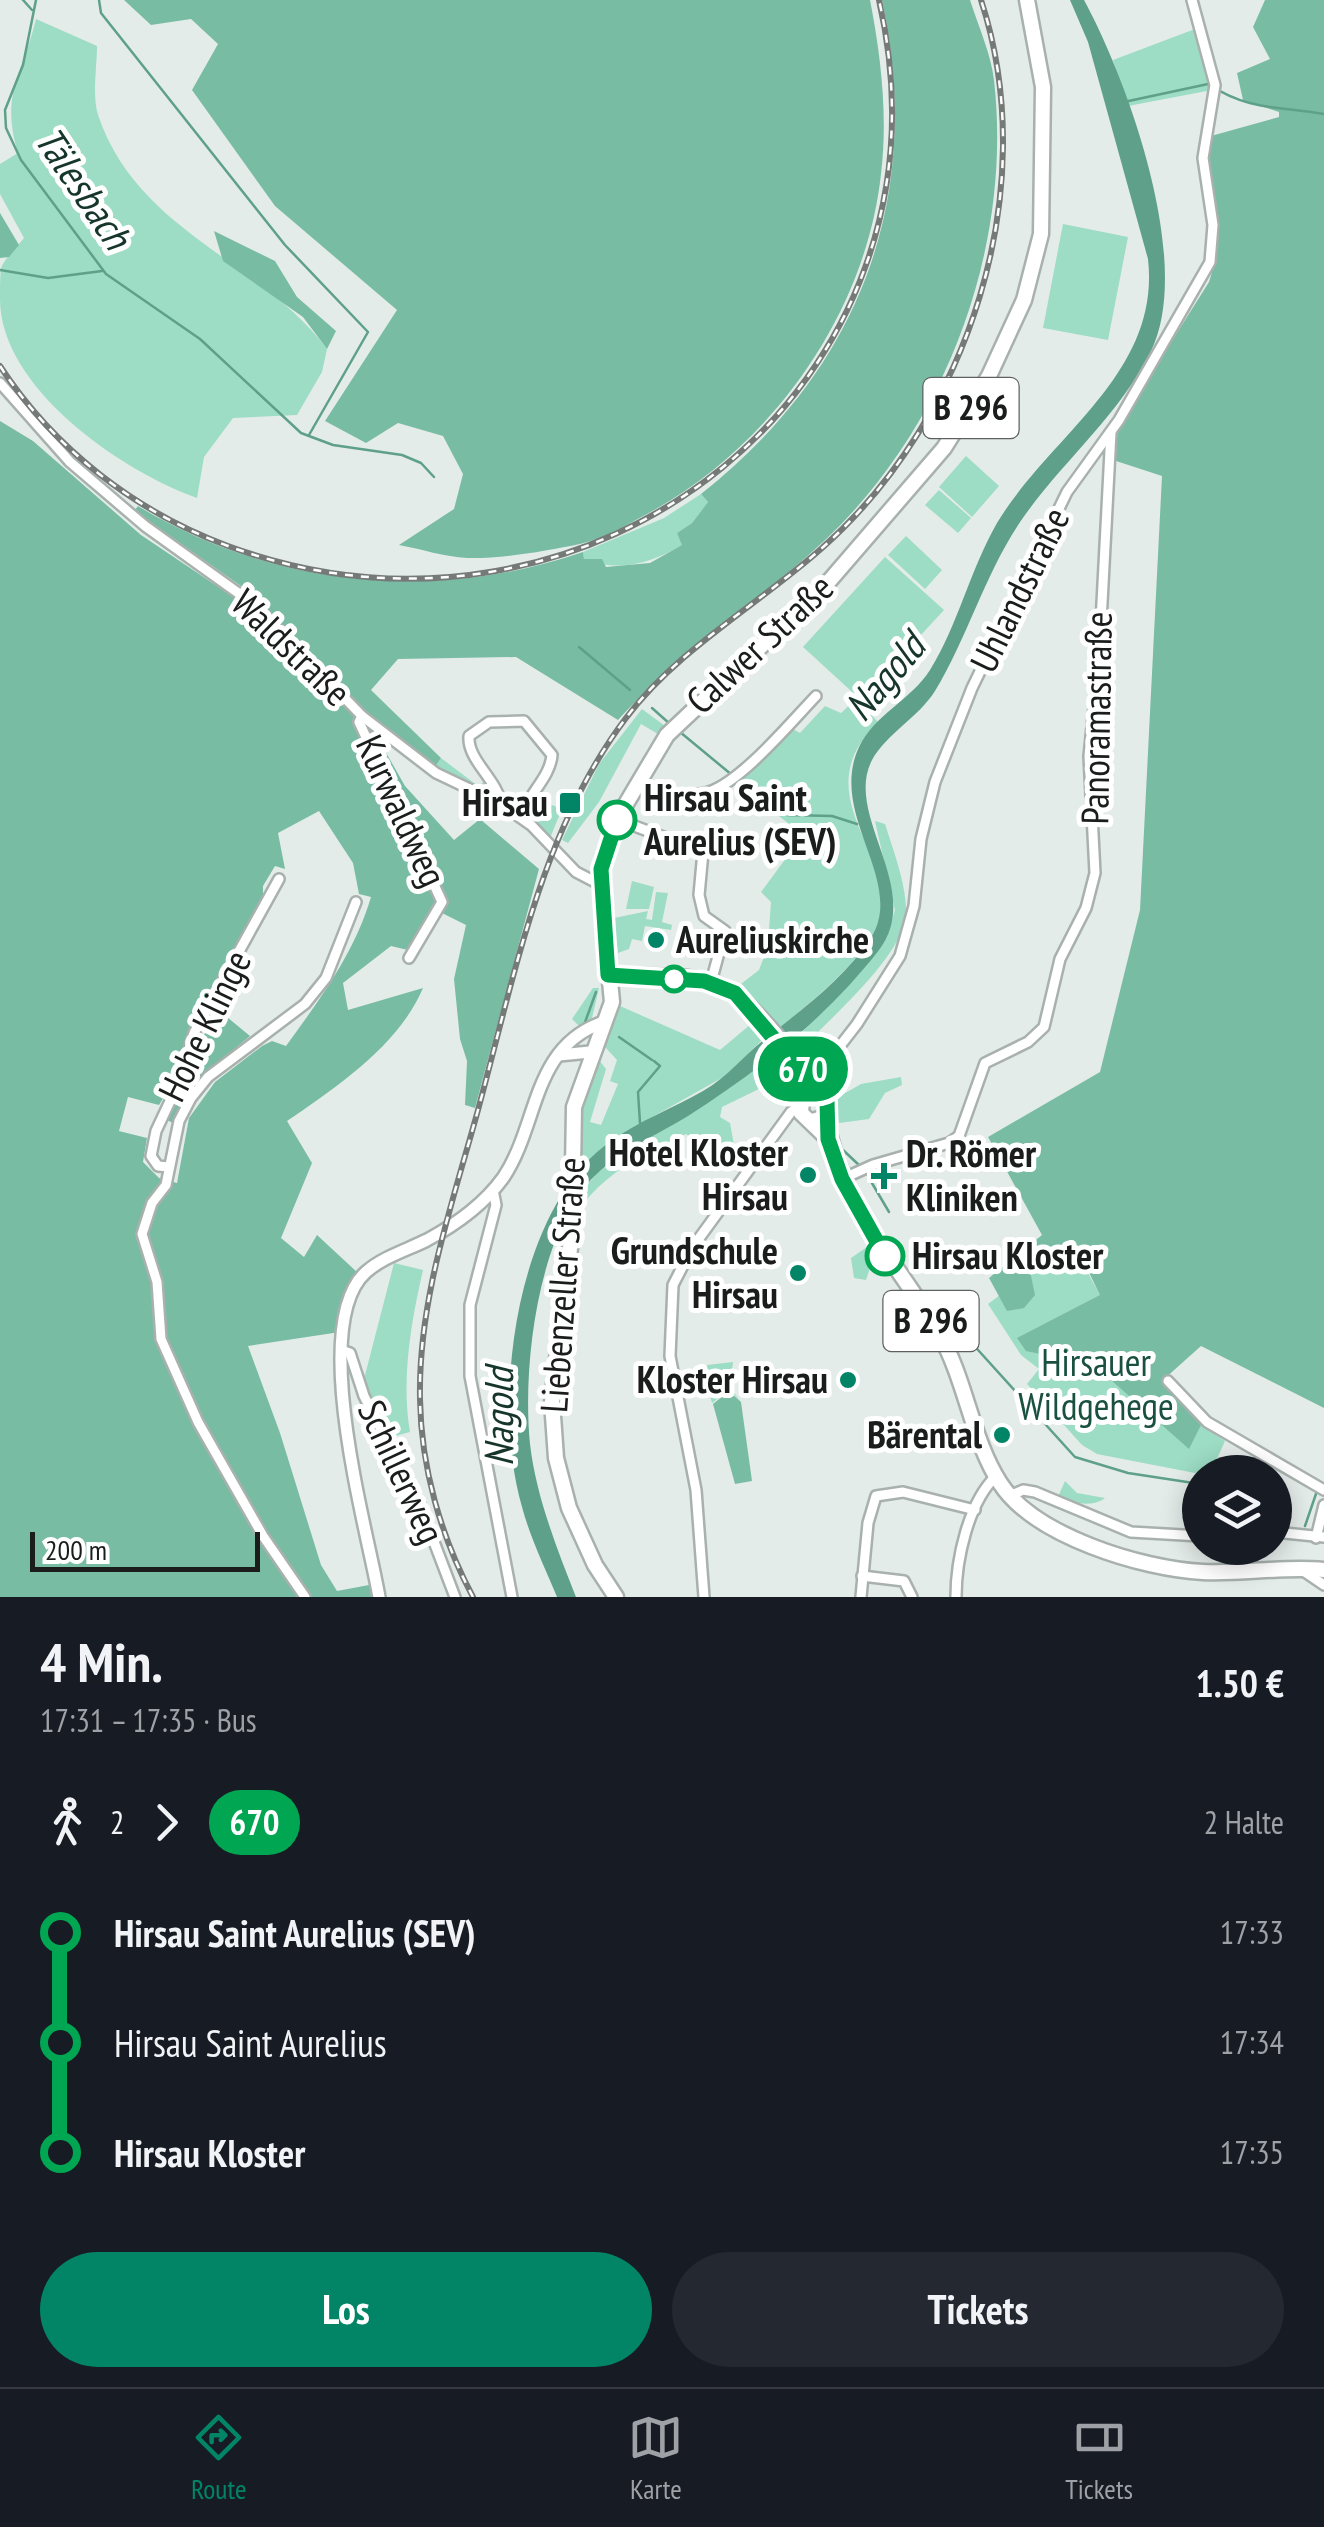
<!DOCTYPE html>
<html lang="de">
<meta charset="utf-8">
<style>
:root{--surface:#171b24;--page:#242831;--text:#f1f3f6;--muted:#9ea1a6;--line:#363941;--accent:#028466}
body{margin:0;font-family:"PT Sans Narrow",sans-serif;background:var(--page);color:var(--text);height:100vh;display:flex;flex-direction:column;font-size:38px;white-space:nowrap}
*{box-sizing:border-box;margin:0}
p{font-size:32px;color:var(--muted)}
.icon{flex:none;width:55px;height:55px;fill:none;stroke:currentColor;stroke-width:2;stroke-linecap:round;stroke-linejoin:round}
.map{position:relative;height:1597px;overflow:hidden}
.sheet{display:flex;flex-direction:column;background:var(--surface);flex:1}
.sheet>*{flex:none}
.badge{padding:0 20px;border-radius:32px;font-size:35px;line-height:65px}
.tools{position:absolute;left:1182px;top:1455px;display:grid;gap:20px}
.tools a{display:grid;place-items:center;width:110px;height:110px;border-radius:50%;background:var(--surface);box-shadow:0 5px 25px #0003;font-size:50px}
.scale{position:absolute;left:30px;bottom:25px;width:230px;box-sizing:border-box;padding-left:10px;border:5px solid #1a1d1c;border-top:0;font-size:28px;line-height:35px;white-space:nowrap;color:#1a1d1c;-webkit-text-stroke:8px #fff;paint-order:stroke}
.map>.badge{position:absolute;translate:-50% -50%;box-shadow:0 0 0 5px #fff}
.legs{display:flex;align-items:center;gap:15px;height:110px;padding:0 40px;font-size:32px}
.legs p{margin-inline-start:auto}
.headline{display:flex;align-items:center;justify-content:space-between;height:170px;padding:0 40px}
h1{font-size:55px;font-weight:800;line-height:75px}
.action{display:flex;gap:20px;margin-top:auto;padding:20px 40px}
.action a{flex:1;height:115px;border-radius:60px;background:var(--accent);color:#fff;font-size:40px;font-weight:800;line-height:115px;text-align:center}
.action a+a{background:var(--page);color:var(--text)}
ul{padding:0 40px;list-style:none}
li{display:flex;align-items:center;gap:35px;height:110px;font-size:38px}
li i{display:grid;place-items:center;width:15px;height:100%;margin:0 12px;background:currentColor}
li i::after{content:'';width:25px;height:25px;margin:-12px;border:8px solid;border-radius:50%;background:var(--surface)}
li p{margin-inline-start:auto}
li:first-child i{background:linear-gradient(#0000 50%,currentColor 0)}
li:last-child i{background:linear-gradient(currentColor 50%,#0000 0)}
.dock{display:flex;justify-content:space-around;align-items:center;height:140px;border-top:2px solid var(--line);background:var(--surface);font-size:28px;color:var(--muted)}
.dock a{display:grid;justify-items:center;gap:5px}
.dock .selected{color:var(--accent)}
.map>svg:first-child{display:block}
</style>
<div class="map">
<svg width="1324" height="1597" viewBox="0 0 1324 1597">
<rect width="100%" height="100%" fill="#e4ece9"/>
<g fill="#9ddcc5">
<path d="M36,19L97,46C97,66 92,96 98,115C138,233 260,259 327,349L322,372L297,415L233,418L204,457L197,498C117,469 0,386 0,299C0,290 0,276 1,268C5,258 17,247 24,238L0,194V164L18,153C0,94 22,76 36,19Z"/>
<path d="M1195,29L1212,90L1128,106L1113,60Z"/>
<path d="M1063,224L1128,237L1108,340L1043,328Z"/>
<path d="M966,456L999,486L972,517L939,487Z"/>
<path d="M939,490L971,518L958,533L925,505Z"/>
<path d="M701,494L708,502L692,523L677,533L683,545C650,563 621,573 584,559L583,552L664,518Z"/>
<path d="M906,536L942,570L925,589L888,555Z"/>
<path d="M885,557L944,610L861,700L803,647Z"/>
<path d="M856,699L878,722C804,794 894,849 880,916C871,956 808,1004 777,1030L737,987L759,970L773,933L769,930L771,902L761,892L803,835L735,781L791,728L800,733L825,706L841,713Z"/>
<path d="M642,709L665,726L658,734L641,724L599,802L568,843L562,840L599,764Z"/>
<path d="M441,758L478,786L488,779L494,793L469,786L435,767Z"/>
<path d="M539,793L536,802L540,809L552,805L562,809L550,838L534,819L533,797Z"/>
<path d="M875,821L885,824C893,850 907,885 906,914C904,956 827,1021 797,1053L791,1045L887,937L895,910Z"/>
<path d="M632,881L654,887L649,909H626Z"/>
<path d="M656,892L668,893L662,922L672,925L671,930L645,926L642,941L632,939L629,949L618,953L614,918L648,911L646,919L652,920Z"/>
<path d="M593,988H599L592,1018L583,1030L572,1019Z"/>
<path d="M620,1006L720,1050L751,1024L763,1039L727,1075L613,1139L581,1167C580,1131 578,1091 599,1060L606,1069L590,1122L601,1125L618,1084L610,1081L617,1060L605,1047Z"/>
<path d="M775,1055L782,1062L765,1078L767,1085L722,1107L720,1117L730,1123L734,1145L723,1161L686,1134C647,1151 609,1171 582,1205L581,1192L598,1172Z"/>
<path d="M901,1077L902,1085L885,1093L869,1119L839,1123L835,1099L861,1084Z"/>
<path d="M1072,1241C1104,1310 1162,1400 1225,1441L1211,1472L1200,1474L1097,1454L1082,1445L1027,1384L1039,1369L1021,1355L988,1304Z"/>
<path d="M867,1247L874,1256L866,1280L854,1278L851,1258Z"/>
<path d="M394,1263L423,1270C411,1322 401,1380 410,1432L391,1437L386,1426L381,1428L363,1383Z"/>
<path d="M733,1362L730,1388L740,1400L729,1390L712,1403L705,1379L707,1365Z"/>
<path d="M1065,1481L1077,1493L1105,1498C1092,1508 1072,1503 1058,1497Z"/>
</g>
<g fill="#79bca4" fill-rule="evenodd">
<path d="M124,0H870C881,56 888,116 881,174C866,312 775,441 656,509C632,522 606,538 580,544C546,551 501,559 467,558C445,557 421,549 399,545L454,509L463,474L443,436L398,423L366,443L325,421L397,310L275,206L192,90L218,44L191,19L151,25Z"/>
<path d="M882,0H970C978,25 991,54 994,80C1013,247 946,427 824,541C757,603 679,652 618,720L516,657L398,659L371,690L441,758L435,767L393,735L384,749L405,786L454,840L480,819L539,869L475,1108L465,1105L467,1061L460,1039L454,979L466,925L440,912L416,952L391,946L343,983L348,1010L423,988C399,1045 337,1087 287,1121L312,1163L281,1238L304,1257L317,1235L358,1273L343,1301L340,1332L248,1346L280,1433L321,1565L337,1591L369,1585L372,1597H0V421L33,441L141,535L257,613L268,605L134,511L138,506C272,587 435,603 583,552L584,559H602L606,567L650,563L682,545L677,533L692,523L708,502L701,494C859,369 925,199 882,0ZM319,811L353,863L359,894L371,897C354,954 320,999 286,1046L272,1041L262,1046L215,1082L189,1118L177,1183L159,1178L143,1162L147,1138L119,1131L128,1097L159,1105L174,1080L186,1038L263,899V886L275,866L285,869L278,833Z"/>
<path d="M1265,0H1324V1408L1201,1346L1163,1380L1201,1425L1189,1449L1094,1365L1026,1351L1017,1338L1100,1295L1073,1240L1030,1271L1035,1295L1024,1308L1007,1311L989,1278L1042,1235L988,1137L1100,1072L1140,910L1162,476L1110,459L1122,420L1209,282C1226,231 1204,187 1211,136L1279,117V112L1243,100L1237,73L1270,59L1253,27Z"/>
<path d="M0,213L19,245L9,257L0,258Z"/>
<path d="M214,231L275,261L297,297L336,331L327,349L303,317L223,261Z"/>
<path d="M216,1008L250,1036C222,1060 184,1085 173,1123L167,1120Z"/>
<path d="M729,1391L741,1402L752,1481L735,1484L713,1404Z"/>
</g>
<path fill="#5ea089" d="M1070,0H1084C1128,81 1194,263 1151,351C1120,414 1065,459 1025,515C986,569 969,635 935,691C918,718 887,733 872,760C843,816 925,889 879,950C826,1018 760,1070 688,1116C659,1134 627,1147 601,1170C538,1224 522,1365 530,1444C536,1496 557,1549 576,1597H557C545,1568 530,1537 522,1507C491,1401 515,1208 611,1141C639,1121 673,1108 703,1091C728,1077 743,1056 765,1039C801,1010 844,979 870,939C908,882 827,816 859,747C874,715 912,699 930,670C958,625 970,570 997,523C1050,435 1161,374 1148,259L1088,42Z"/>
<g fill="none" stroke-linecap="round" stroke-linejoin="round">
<g stroke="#5ea089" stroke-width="2.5">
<path d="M23,0L32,10"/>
<path d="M36,0L23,65L5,110L6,128L21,160L106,274L200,339L301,433L333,445L402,455L421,463L434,477"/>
<path d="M99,0L101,13L285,245L368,332L309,435"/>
<path d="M1124,102L1208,84C1249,111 1278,106 1324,114"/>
<path d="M0,270L48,278L102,271"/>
<path d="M579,647L630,690"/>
<path d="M652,708L670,724"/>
<path d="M680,732L732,775"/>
<path d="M738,780L787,815L832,816L857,824"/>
<path d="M584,1025L596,992"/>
<path d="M619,1037L652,1060"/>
<path d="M640,1123L638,1092L660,1066L654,1061"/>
<path d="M843,1150L860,1166"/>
<path d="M869,1178L889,1212"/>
<path d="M969,1340L1075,1457L1128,1473L1200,1484"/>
<path d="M1305,1526L1318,1488"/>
</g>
<g stroke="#a9b1ae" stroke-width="14">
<g id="minor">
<path d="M0,383L70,462L145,526L255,605L362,716L436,773L501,804L531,825L576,872L601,885"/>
<path d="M362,716L359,722L442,902L409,958"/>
<path d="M636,786C656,793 684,798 705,793C738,786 792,721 816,696"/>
<path d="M501,804C497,779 467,760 469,736L489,722L524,721L552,755C550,778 528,794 521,817"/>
<path d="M624,822L703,852L699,895L704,916L725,931L711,982"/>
<path d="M803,1085L819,1073L857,1024L900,956L914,906L921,839L935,782L972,688L1067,492L1119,420L1210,262L1213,225L1203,158L1215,85L1192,0"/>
<path d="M169,1167L158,1166L151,1156L156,1131L179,1082L194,1033L279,879"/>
<path d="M842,1179L873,1165L949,1143L959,1136L985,1063L1028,1042L1044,1027L1060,959L1086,908L1095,873L1089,756L1099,660L1111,432"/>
<path d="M493,1190L496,1205L470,1305V1376L512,1597"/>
<path d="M344,1351L350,1353L364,1396L420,1505L455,1597"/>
<path d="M1168,1381L1207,1422L1324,1490"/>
<path d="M1010,1496L1023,1490L1035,1492L1131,1532L1200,1536"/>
<path d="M1275,1532L1324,1537"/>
<path d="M1316,1538L1324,1505"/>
<path d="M1302,1570L1324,1585"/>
<path d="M862,1576L904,1581L912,1597"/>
<path d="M305,1597L263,1536L198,1422L161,1339L157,1282L142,1234L152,1203L166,1185L179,1121L191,1098L208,1077L305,1004L326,978L356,902"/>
<path d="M704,1597L696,1490L670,1356L673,1285L692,1248L791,1112L800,1106"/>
<path d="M861,1597L868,1523L876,1496L903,1492L975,1510"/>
<path d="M956,1597C956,1560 968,1503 996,1476"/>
</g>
</g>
<g stroke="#a9b1ae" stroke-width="16">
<g id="secondary">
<path d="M559,1055L590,1052"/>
<path d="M379,1597C367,1528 308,1324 366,1272C383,1257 407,1250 427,1240C455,1225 484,1204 503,1178C539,1125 531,1049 601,1023"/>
</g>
</g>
<g stroke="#a9b1ae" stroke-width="19">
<g id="primary">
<path d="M608,975C641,977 679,974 710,982C747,991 798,1061 818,1093"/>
<path d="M825,1116C846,1218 891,1251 940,1335C966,1381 972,1440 1000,1483C1034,1536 1142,1569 1203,1572C1243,1574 1283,1566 1324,1570"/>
<path d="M812,1121L823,1118L828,1108L825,1098L815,1093L802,1099L801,1113L828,1139"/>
<path d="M616,1597L595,1565L569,1508L556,1458L552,1402L572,1231L574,1107L612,1002L601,885L603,858L617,819L667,735L825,586L944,448L989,376L1024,300L1041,234L1043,87L1027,0"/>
</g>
</g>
<use href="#minor" stroke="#fff" stroke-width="9"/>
<use href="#secondary" stroke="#fff" stroke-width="11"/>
<use href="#primary" stroke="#fff" stroke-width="14"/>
<g stroke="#757a78" stroke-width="6">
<g id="rail">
<path d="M0,366C54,449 136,512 228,546C589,679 967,387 879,0"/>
<path d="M473,1597C441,1537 421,1468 420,1399C418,1300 452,1205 478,1110C514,978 541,830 626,718C678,649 758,605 822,548C969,418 1043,189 981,0"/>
</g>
</g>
<use href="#rail" stroke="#fff" stroke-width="2.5" stroke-dasharray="8" stroke-linecap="butt"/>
</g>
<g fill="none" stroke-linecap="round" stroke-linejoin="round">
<g stroke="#fff" stroke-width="22">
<path id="line-1" d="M617,820L601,869L608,975L704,981L735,993L827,1101L828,1139L842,1179L885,1256"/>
</g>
<use href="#line-1" stroke="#00a651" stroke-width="15"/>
</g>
<g fill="#028466" stroke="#fff" stroke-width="4">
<rect x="558" y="791" width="24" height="24" rx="5"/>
<circle cx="656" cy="940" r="10"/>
<circle cx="808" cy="1175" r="10"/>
<path d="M879 1161h10v10h10v10h-10v10h-10v-10h-10v-10h10z"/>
<circle cx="798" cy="1273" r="10"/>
<circle cx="848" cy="1380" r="10"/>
<circle cx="1002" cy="1435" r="10"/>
</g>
<g fill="#fff" stroke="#00a651" stroke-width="5">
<circle cx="617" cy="820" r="18"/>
<circle cx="674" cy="979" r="12"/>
<circle cx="885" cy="1256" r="18"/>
</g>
<g text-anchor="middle" stroke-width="10" stroke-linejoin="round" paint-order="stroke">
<g fill="#fff" stroke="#5f6160" stroke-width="2.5">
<rect x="923.5" y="378" width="95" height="60" rx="8"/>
<rect x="883.5" y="1291" width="95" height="60" rx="8"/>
</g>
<g font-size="35" font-weight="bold" fill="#1a1d1c">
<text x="971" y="420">B 296</text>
<text x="931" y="1333">B 296</text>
</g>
<g font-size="38" fill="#1a1d1c" stroke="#fff">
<text transform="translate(1020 590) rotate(-64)" y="13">Uhlandstraße</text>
<text transform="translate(760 644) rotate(-43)" y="13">Calwer Straße</text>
<text transform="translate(291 648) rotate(44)" y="13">Waldstraße</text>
<text transform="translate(1097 718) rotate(-89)" y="13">Panoramastraße</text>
<text transform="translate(401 811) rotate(65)" y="13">Kurwaldweg</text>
<text transform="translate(205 1026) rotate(-64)" y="13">Hohe Klinge</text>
<text transform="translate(563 1285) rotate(-86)" y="13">Liebenzeller Straße</text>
<text transform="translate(401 1472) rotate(65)" y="13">Schillerweg</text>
</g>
<g font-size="38" font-weight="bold" fill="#1a1d1c" stroke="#fff" text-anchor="start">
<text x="644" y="811">Hirsau Saint<tspan x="644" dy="44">Aurelius (SEV)</tspan></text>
<text x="912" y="1269">Hirsau Kloster</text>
</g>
<g font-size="38" font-weight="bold" fill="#1a1d1c" stroke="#fff" text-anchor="end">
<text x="548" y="816">Hirsau</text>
<text x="676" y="953" text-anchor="start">Aureliuskirche</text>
<text x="788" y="1166">Hotel Kloster<tspan x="788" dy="44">Hirsau</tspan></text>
<text x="906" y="1167" text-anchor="start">Dr. Römer<tspan x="906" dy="44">Kliniken</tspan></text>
<text x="778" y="1264">Grundschule<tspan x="778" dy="44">Hirsau</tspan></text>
<text x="828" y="1393">Kloster Hirsau</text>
<text x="982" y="1448">Bärental</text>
</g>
<g font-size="38" fill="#1a5040" stroke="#fff">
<text x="1096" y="1376">Hirsauer<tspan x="1096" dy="44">Wildgehege</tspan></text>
</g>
<g font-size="40" font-style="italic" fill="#16352b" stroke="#fff">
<text transform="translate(83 188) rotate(56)" y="14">Tälesbach</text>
<text transform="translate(885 677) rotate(-50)" y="14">Nagold</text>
<text transform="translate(499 1417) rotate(-90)" y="14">Nagold</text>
</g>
</g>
</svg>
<div class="tools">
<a><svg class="icon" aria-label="layers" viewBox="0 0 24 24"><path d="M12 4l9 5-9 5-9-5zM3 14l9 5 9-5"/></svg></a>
</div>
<div class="scale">200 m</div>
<b class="badge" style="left:803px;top:1069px;background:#00a651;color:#fff">670</b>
</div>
<section class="sheet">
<div class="headline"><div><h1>4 Min.</h1><p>17:31 – 17:35 · Bus</p></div><b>1.50 €</b></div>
<div class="legs"><svg class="icon" aria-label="walk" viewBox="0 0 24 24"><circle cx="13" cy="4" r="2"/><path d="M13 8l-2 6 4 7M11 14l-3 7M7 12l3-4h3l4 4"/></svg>2<svg class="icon" aria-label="forward" viewBox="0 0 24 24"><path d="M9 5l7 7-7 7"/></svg><b class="badge" style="background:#00a651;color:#fff">670</b><p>2 Halte</p></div>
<ul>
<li><i style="color:#00a651"></i><b>Hirsau Saint Aurelius (SEV)</b><p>17:33</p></li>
<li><i style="color:#00a651"></i><span>Hirsau Saint Aurelius</span><p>17:34</p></li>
<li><i style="color:#00a651"></i><b>Hirsau Kloster</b><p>17:35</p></li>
</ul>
<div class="action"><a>Los</a><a>Tickets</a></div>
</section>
<nav class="dock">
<a class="selected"><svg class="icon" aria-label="directions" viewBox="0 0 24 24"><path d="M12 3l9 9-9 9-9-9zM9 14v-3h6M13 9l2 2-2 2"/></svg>Route</a>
<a><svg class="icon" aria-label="map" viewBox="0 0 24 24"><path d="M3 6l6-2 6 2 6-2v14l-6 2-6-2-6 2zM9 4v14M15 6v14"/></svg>Karte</a>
<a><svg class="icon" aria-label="tickets" viewBox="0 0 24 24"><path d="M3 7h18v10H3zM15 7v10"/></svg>Tickets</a>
</nav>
